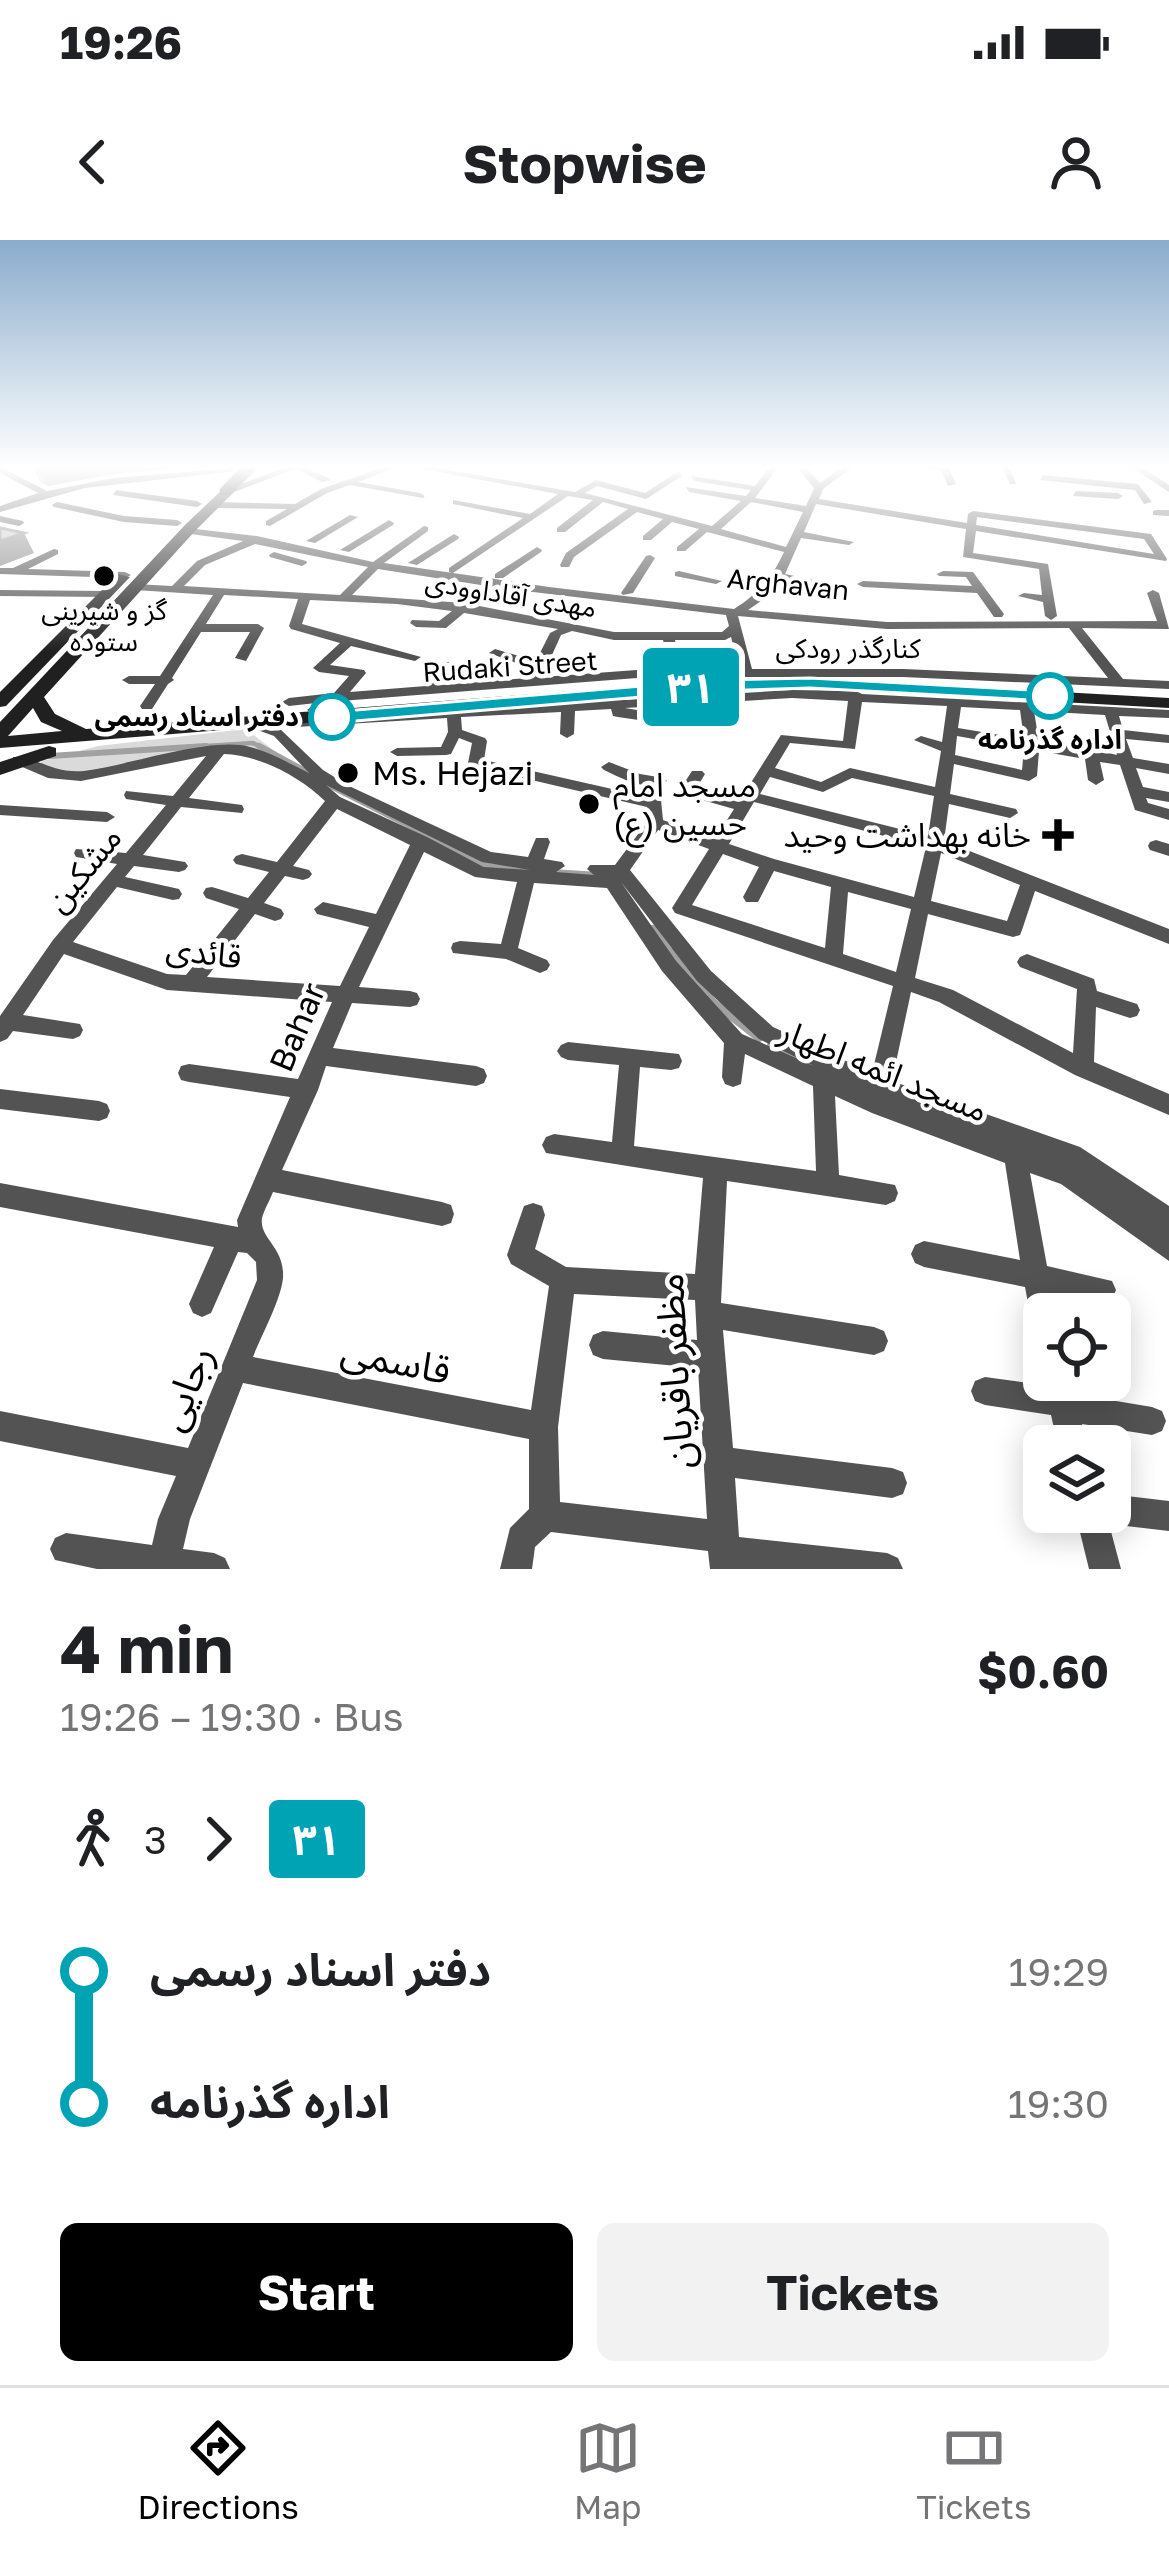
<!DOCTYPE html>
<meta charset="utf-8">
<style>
:root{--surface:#fff;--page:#f2f2f2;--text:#202124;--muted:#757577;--line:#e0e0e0;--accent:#000}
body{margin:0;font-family:"Golos Text","Noto Sans Arabic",sans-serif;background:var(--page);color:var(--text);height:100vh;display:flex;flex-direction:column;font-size:45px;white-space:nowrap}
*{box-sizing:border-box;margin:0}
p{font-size:39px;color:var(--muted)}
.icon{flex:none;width:66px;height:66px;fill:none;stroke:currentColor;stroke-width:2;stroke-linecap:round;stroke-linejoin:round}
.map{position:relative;height:1329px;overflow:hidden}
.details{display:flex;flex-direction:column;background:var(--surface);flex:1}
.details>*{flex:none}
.badge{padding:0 24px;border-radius:9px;font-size:42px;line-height:78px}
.tools{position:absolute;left:1023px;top:1053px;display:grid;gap:24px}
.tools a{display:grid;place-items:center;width:108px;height:108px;border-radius:18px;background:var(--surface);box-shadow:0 6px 30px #0003;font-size:60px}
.map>.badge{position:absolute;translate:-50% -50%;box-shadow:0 0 0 6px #fff}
.legs{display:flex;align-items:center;gap:18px;height:132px;padding:0 60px;font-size:39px}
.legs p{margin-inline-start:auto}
.headline{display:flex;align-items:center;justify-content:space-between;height:204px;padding:0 60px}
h1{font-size:66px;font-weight:700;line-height:90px}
.action{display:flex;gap:24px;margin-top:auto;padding:24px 60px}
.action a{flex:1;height:138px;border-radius:18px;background:var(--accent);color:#fff;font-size:48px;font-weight:700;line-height:138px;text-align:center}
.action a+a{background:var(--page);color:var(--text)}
ul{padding:0 60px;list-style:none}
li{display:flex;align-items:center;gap:42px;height:132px;font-size:45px}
li i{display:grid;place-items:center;width:18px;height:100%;margin:0 15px;background:currentColor}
li i::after{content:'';width:30px;height:30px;margin:-15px;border:9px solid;border-radius:50%;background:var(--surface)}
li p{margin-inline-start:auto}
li:first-child i{background:linear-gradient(#0000 50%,currentColor 0)}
li:last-child i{background:linear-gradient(currentColor 50%,#0000 0)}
.status{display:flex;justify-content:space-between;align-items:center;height:84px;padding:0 60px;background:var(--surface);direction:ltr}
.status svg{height:33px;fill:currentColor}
header{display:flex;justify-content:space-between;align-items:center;height:156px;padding:0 60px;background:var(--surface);font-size:54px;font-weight:700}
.tab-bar{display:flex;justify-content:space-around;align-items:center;height:168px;border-top:3px solid var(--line);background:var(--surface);font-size:33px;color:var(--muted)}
.tab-bar a{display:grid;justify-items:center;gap:6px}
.tab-bar .active{color:var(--accent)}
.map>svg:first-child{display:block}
</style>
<div class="status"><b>19:26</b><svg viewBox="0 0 49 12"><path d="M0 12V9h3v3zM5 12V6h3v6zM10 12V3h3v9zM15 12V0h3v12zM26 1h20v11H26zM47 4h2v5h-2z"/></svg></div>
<header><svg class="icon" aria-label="back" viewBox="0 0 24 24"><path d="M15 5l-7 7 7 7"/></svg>Stopwise<svg class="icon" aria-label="person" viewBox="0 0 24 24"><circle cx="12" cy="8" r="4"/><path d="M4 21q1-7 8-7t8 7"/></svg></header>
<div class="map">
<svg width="1169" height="1329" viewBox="0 0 1169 1329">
<rect width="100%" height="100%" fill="#fff"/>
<path fill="#dadada" d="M246,489L299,530L248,509L83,535L36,528L42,521L98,506Z"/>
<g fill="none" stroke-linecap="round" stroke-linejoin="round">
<path stroke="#a1a1a1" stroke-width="4.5" d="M159,509L253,503L264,509"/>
<g stroke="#a1a1a1" stroke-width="6">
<path d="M259,506L305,531"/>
<path d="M50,516L206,506"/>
<path d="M327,544L489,626L533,630"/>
<path d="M552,632L599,635"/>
<path d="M653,688L673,715"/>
</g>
<g stroke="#a1a1a1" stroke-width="8">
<path d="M671,712L714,763L759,798"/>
<path d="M771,805L796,818"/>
</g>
<g stroke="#dbdbdb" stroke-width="4">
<path id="trunk" d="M242,226H257L230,255H220V249Z"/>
</g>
<g fill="#535353" fill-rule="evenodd">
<path d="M301,226L328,238L330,240L322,242L292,227Z"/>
<path d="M387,226H399L358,242L420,253L425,256L423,258L350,245L327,253L270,286L266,285V281L287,269L212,268L207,265L212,262L295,264L321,249Z"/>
<path d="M406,226H425L575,252L596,240L645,253L679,231L682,236L646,259L597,246L585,253L712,286L741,261L689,252L686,247L746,256L751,250L694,241L691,236L755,246L770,226H779L755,258L806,266L814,248L796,226H805L820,243L844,226H854L823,249L819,259L967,283L968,274L973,271L1151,294L1167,319L1166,321L976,291L973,313L1048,324L1057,376L1051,380L1045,376L1043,362L1018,356L1024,353L1042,355L1039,329L963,317L966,289L816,264L804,292L854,302L849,305L801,298L785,334L832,344L826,347L781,340L761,361L748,370L887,382L1157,381L1147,353L1153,350L1159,353L1169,389L1082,388L1123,439L1169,441V449L903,437H650L341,461L314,474L307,470L316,463L289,466L282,462L289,458L334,453L349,436L319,432L313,428L340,403L291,389L289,386L298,359L224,355L206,384H258L264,388L246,421L235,418L250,392H201L172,438L174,440L168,444L152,469H142L140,466L155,444H129L122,440L129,436H160L213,355L135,350L129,347L135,344L172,346L197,321L243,301L183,293V289L187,288L257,296L373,322L424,286L428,287V291L384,323L549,347L734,369C758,354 772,338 784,312L707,292L685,311H677V307L699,289L672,282L651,300H643V296L663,279L637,272L574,317L569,327H561L560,325L566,313L628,269L603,262L565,292H557V288L593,260L568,256L453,333L449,332V328L523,278L453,264V260L530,274L558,254ZM751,262L803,272L786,307L721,289ZM977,277L1144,299L1154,314L976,285ZM255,304L368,327L340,355L184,346L205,325ZM378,329L500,348L726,375L729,386L722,392H614L464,363L352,355ZM310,360L397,364L452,371L439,381L412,380L410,383L416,387L446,388L464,373L558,389L550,393L536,421L495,409L489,413L533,429L528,438L441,445L455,426L449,422L444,423L426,446L350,452L366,433L364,430L330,425L351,406L415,421L421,417L302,384ZM738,376L887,389L1069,388L1108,438L903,429H752ZM572,391L614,400H663L667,417L691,420L697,416L696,413L677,411L675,400H725L731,397L739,429H650L542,437L561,395Z"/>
<path d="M922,226L949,228L956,244L948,246L942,232Z"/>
<path d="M1001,226H1009L1016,244H1010Z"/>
<path d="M1122,226H1140L1169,245V252L1134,229Z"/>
<path d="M0,227L47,251L114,238L231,228L235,231L85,248L0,272V266L38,253L0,233Z"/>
<path d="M1043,235L1138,244L1152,262L1144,264L1135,250L1040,240Z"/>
<path d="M116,250L197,261L202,264L197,267L113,255Z"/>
<path d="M1076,251L1118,253L1123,256L1118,259L1073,256Z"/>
<path d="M57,262L124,276L177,280L182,283L177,286L124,282L54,267L52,265Z"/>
<path d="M1156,270H1169V276L1153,275V271Z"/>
<path d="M350,275L358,277L315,303L306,301Z"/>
<path d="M0,276L23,281L24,283L19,286L0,282Z"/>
<path d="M389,280L394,283L393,285L349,312L340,310Z"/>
<path d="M454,294L459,297L458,299L417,325L408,323Z"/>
<path d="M537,307L542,310L541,312L503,338H495V334Z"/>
<path d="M54,309L58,310V314L28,329L125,332L131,335L125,338L0,334V328H13Z"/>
<path d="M274,312L306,321L307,323L302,326L270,317L269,315Z"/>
<path d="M650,315L655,318L633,353L623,355L621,353L646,316Z"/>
<path d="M679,331L722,341L716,344L675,336V332Z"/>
<path d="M943,331L973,332L1004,374L1002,377H994L977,353L863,347L857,344L863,341L972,346L966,337L939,336L937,334Z"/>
<path d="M0,350L106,351L112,354L106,357L0,356Z"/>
<path d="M792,450L856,451L862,454L1169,470V478L1119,476L1123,490L1169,495V503L1126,499L1133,518L1169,524V534L1136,528L1143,547L1169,552V562L1146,558L1148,563L1169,569V580L1135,570L1120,525L1100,522L1104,540L1096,545L1088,540L1085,519L1039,511L1037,536L1029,541L954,524L950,554L1016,569L1018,573L1010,578L949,564L944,601L1169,689V704L1035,651L1022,690L1020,695L1013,697L928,674L915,738L953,750L1073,813L1077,749L1020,727L1017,722L1020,717L1027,714L1094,739L1097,751L1137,764L1140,770L1137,776L1130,778L1096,767L1094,822L1169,854V875L1075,835L939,762L911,752L892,841L1080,907L1169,966V1021L1061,944L1030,933L1047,1026L1112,1041L1116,1050L1112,1059L1103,1063L1052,1053L1055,1074H1044V1098L1034,1095L1025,1047L924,1027L915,1023L911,1014L915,1005L924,1001L1020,1020L1005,923L872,873L835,856L839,935L895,945L898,953L895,961L886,965L727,941L721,1063L874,1087L884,1091L888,1101L884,1111L874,1115L723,1090L733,1208L892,1228L903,1232L907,1243L903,1254L892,1258L735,1238L739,1297L887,1313L898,1318L903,1329H710L708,1311L551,1292L535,1307L532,1329H500L510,1288L529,1269V1199L243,1143L190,1279L183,1309L214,1313L225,1318L230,1329H97L55,1320L50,1309L55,1298L66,1293L152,1305L158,1279L176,1236L0,1201V1171L188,1208L257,1040L256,1022L247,1013L238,1012L211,1073L202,1077L193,1073L189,1064L214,1007L0,967V943L238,987L237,980L290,857L189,842L181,840L178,833L181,826L189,824L298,839L332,762L167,750L64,714L23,775L80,784L83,790L80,796L73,799L13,791L7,799L0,802V776L53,700L117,624L76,617L74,613L76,609L126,613L166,565L126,559L124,555L126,551L173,556L206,516L81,541L48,538L13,523V517C37,516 52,534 84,531C127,526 211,496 250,507C270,512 290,524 309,533L274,496L249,487V481L271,485L272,481L277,480L610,460L612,454H622L624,460ZM792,458L848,461L843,501L781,495L740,560L696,549L705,534L702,531H692L679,551L681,554L734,569L715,599L663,580L661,560L484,520L487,501L485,498L462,490L461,477L561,472L560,494L567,498L574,494L575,471L611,469L613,476L618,477L721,492L726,491V485L625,468ZM862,462L947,466L942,502L921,496L914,500L941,511L935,547L850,528L821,542L775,528L790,503L855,509ZM961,467L1020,470L1024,499L958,488ZM1034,471L1105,475L1117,515L1091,509L1039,502ZM447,478L448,492L441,507L397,508L390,512L397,516L446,515L451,514L459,498L472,503L468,523L471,526L647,567V582L615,625H590L587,629L594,635L556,632L565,626L562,622L544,619L550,602L548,598H536L528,617L491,612L349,546L323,530L279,488ZM957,496L1024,508L1022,530L955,515ZM224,514C260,515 300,537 325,561L277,622L242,614L236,616L233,620L236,624L269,632L248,658L212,647L206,648L203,653L206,658L239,669L186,735L167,734L73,702L117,647L173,660L179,659L182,654L179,649L125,637L134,626L179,632L185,630L188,626L185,622L143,615L181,567L242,573L244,569L242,565L189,558ZM770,537L823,552L852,538L934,556L928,596L760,554ZM326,545L482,622L530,630L484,627L427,597L340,557ZM754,562L926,607L914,657L774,619L729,604ZM337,569L410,605L376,674L323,662L314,669L317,674L369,687L340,746L207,737L255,674L275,681L281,679L284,674L281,669L264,663L285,636L303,640L309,638L312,634L309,630L293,626ZM658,590L709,609L672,668L675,673L893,746L872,833L773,787L711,731L630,630ZM424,612L475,637L517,642L501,704L460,701L453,703L451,708L453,713L506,719L540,733L547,730L550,725L547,720L518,708L534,643L607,648L662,731L724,803L722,837L725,844L733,847L741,844L745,814L813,846L816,931L634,906L640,827L671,830L679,828L682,821L679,814L568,802L561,805L557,811L561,817L568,820L619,825L612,902L554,894L546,897L542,905L546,913L703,938L695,1034L566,1027L535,1009L545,975L542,966L533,963L524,966L507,1015L511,1024L549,1046L531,1170L253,1117C261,1096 281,1060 283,1038C285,1007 259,999 262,978C264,970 270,960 273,952L442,986L451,983L454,974L451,965L442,962L282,930L318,850L326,826L476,846L484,843L487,836L484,829L476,826L333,808L352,763L410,767L417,765L420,759L417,753L410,751L359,747ZM941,613L1020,645L1007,681L931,661ZM723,614L759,627L743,657L746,662H758L774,631L831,647L825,708L692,665ZM621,642L697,741L759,799L814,826L742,794L676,721ZM848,652L911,669L896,732L843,714ZM574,1054L695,1060L697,1100L603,1091L593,1095L589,1105L593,1115L603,1119L698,1128L707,1279L560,1262L558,1187Z"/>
<path d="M609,522L640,534L664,538L667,541C648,553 623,539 604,530L601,527Z"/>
<path d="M0,565L107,572L115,577L107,582L0,575Z"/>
<path d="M1156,600L1169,604V616L1150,610L1148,606L1150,602Z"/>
<path d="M0,849L99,861L107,864L110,871L107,878L99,881L0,869Z"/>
<path d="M1044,1135V1140H1070L1074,1154L1152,1167L1162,1171L1166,1181L1162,1191L1152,1195L1082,1184L1088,1206H1058L1051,1175L985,1165L975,1161L971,1151L975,1141L985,1137L1043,1145Z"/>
<path d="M1110,1254L1169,1261V1291L1109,1284L1121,1329H1089L1075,1272H1110Z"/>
</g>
<path fill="#535353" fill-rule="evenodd" d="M288,226H303L229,254L220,252Z"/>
<g fill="#202020" fill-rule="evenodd">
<path d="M247,226H260L195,291L44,457L55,474L86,489L713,440L810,438L1169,458V468L810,448L713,450L0,508V482L185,285ZM33,468L41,482L62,491L8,496Z"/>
<path d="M118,334L130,337L6,466L0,467V452Z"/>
<path d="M49,506L56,508V516L0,535V522Z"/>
</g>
<use href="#trunk" fill="#000" fill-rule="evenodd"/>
<path stroke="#757575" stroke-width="3" stroke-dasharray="1.5 3" stroke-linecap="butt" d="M213,226L262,227"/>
</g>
<path fill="#a8a8a8" d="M33,226H202L113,234L48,246L41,243Z"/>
<g fill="#888">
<path d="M38,226H202L113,234L48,246Z"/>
<path d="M24,293L34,313L0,326V301Z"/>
</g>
<path fill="#c3c3c3" stroke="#888" stroke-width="3" d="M0,288L24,293L0,301Z"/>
<linearGradient id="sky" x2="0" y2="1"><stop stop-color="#8baccc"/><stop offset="0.55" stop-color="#fff"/><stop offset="1" stop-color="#fff" stop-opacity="0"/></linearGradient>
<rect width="1169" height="412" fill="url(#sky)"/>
<path fill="#00a3b4" stroke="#fff" stroke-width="3" d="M810,438L1050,451L1059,456L1050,461L810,448L713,451L332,483L323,477L332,472L713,440Z"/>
<g fill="#000" stroke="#fff" stroke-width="4.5">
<circle cx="104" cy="336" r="12"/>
<circle cx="348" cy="533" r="12"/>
<circle cx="589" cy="564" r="12"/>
<path d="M1052 577h12v12h12v12h-12v12h-12v-12h-12v-12h12z"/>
</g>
<g fill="#fff" stroke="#00a3b4" stroke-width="6">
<circle cx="1050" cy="456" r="21"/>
<circle cx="332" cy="477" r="21"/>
</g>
<g text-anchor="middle" stroke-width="9" stroke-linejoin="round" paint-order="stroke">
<g font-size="27" fill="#000" stroke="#fff">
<text transform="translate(788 345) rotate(6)" y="9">Arghavan</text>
<text transform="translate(511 355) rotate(9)" y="9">مهدی آقاداوودی</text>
<text x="848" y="418">کنارگذر رودکی</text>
<text transform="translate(510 427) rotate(-4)" y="9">Rudaki Street</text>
</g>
<g font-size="27" fill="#000" stroke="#fff">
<text x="104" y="380">گز و شیرینی<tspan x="104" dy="31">ستوده</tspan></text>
</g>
<g font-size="27" font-weight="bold" fill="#000" stroke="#fff" text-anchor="end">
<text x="299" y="486">دفتر اسناد رسمی</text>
<text x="1050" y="509" text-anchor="middle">اداره گذرنامه</text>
</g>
<g font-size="33" fill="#000" stroke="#fff" text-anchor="start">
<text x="372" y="545">Ms. Hejazi</text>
<text x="613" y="557">مسجد امام<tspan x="613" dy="38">حسین (ع)</tspan></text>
<text x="1031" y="607" text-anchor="end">خانه بهداشت وحید</text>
</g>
<g font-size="33" fill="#000" stroke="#fff">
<text transform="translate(83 629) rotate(-51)" y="12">مشکین</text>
<text transform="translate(204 712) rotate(7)" y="12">قائدی</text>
<text transform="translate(297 787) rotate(-67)" y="12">Bahar</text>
<text transform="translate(884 830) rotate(22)" y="12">مسجد ائمه اطهار</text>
</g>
<g font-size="39" fill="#000" stroke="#fff">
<text transform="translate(396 1120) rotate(11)" y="14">قاسمی</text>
<text transform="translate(674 1131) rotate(-93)" y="14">مظفر باقریان</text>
<text transform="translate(185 1148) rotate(-68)" y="14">رجایی</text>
</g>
</g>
</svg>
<div class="tools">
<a><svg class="icon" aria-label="locate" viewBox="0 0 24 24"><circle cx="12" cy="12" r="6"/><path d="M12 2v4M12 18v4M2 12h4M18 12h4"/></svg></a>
<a><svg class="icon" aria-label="layers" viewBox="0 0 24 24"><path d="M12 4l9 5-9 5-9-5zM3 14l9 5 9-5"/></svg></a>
</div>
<b class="badge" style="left:691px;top:447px;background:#00a3b4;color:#fff">۳۱</b>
</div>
<section class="details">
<div class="headline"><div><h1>4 min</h1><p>19:26 – 19:30 · Bus</p></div><b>$0.60</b></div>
<div class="legs"><svg class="icon" aria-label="walk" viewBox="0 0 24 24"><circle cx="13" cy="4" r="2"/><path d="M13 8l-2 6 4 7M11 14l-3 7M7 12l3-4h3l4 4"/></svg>3<svg class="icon" aria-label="forward" viewBox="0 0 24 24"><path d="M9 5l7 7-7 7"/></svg><b class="badge" style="background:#00a3b4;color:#fff">۳۱</b></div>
<ul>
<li><i style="color:#00a3b4"></i><b>دفتر اسناد رسمی</b><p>19:29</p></li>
<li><i style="color:#00a3b4"></i><b>اداره گذرنامه</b><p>19:30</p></li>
</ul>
<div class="action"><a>Start</a><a>Tickets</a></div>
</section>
<nav class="tab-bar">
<a class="active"><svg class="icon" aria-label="directions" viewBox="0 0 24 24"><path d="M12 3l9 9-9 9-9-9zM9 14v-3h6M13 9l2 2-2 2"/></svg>Directions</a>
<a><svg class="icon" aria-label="map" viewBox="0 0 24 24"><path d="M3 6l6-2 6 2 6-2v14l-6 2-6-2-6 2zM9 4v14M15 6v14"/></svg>Map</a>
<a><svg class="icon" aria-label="tickets" viewBox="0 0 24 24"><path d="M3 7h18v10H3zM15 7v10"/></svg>Tickets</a>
</nav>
